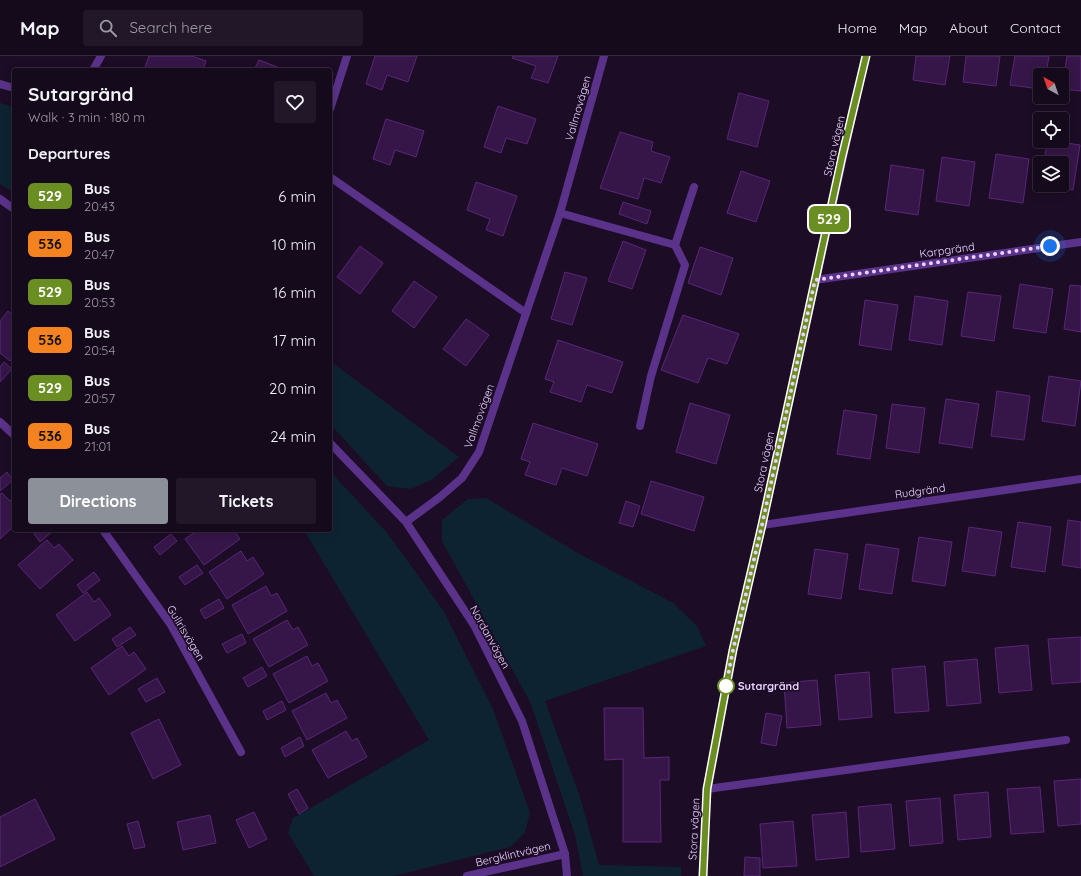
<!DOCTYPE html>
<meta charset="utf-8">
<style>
:root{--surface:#15091c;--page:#221729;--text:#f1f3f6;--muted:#9d9aa3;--line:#342a3b;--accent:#8c9099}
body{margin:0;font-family:Quicksand,sans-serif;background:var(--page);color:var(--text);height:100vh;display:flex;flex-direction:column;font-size:15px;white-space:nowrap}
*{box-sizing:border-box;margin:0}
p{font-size:13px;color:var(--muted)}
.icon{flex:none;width:22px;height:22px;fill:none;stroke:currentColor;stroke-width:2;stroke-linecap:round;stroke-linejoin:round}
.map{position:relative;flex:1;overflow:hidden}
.details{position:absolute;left:12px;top:12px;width:320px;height:464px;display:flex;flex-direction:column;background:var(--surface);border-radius:4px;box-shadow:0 2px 10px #0003,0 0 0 1px var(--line)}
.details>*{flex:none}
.badge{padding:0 8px;border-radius:6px;font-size:14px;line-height:26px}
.needle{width:26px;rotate:320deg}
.controls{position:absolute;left:1033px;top:12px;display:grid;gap:8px}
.controls a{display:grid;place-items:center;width:36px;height:36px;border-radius:4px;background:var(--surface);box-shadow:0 2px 10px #0003,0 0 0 1px var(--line);font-size:20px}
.you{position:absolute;width:20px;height:20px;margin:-10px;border:3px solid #fff;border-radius:50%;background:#1a73e8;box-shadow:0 0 0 6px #1a73e833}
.map>.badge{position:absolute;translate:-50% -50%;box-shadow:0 0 0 2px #fff}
h2{padding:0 16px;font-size:15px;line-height:36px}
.round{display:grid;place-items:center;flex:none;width:42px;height:42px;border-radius:4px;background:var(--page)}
.head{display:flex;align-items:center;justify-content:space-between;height:68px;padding:0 16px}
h1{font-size:19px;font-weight:800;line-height:30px}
.button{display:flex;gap:8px;margin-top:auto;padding:8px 16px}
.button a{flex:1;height:46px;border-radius:4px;background:var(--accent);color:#fff;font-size:16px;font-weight:800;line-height:46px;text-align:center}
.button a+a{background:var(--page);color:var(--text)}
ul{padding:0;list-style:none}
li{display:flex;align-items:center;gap:12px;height:48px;padding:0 16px}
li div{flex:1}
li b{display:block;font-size:15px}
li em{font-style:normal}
li .badge{min-width:44px;font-weight:700;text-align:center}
header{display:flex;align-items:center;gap:24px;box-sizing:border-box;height:56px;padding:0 20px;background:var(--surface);border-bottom:1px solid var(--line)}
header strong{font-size:19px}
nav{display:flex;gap:22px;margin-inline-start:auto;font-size:14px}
.search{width:280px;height:36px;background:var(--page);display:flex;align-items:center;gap:10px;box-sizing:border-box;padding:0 14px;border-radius:4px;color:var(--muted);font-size:15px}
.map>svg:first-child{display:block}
</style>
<header>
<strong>Map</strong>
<div class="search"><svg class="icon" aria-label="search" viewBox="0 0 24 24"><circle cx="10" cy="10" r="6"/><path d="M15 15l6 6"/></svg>Search here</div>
<nav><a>Home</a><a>Map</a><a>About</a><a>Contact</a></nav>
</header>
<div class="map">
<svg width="1081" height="820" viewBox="0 0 1081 820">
<rect width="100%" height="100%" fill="#1c0c26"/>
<g fill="#0e2331">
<path d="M0,47L14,51V137L0,128Z"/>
<path d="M330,305L459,401L433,423L411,433L387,430L330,368Z"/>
<path d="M330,415L388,478L443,554L493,653L530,757L525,776L510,791L394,820H314L288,777L293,762L429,684L304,474H330Z"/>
<path d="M486,442L576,496L673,547L697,570L706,590L545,645L580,741L599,809L681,811V820H583L575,779L531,648L442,485V464L468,443Z"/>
</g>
<g fill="#361649" stroke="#592678">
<path d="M149,0H192L206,5L203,14H144Z"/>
<path d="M375,0H417L408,26L387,19L382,34L366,28Z"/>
<path d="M513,0H558L548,27L531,22L536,10L512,2Z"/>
<path d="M916,0H950L945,29L913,24Z"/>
<path d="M966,0H1000L996,30L963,26Z"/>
<path d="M1015,0H1049L1046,19H1040V33L1010,29Z"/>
<path d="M1067,0H1081V35L1062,33Z"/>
<path d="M259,4L285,14H254Z"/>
<path d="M739,37L769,45L757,91L727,83Z"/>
<path d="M498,50L536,63L527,88L506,82L501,97L484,91Z"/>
<path d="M386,63L424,75L416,101L395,94L390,109L373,103Z"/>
<path d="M620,76L653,86L651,95L670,101L661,127L644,122L638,143L600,132Z"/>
<path d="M1047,85H1054L1080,89L1073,134L1043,129H1062V107H1044Z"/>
<path d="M996,98L1029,103L1023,147L989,142Z"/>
<path d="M942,101L975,106L969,150L936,145Z"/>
<path d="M891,109L924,114L918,159L885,154Z"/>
<path d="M741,115L770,125L756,166L727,157Z"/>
<path d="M476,126L517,140L503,180L486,174L490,163L467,154Z"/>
<path d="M623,146L651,155L647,168L619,158Z"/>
<path d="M623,185L646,194L632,233L608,225Z"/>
<path d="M360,190L383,207L360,238L337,221Z"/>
<path d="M700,191L733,202L721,239L688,227Z"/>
<path d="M565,216L587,222L572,269L551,263Z"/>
<path d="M414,225L437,241L414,272L392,255Z"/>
<path d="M1020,228L1053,233L1046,277L1013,272Z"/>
<path d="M1070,229L1081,230V276L1064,273Z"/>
<path d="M968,236L1001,240L994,285L961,280Z"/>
<path d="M915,240L948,245L942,289L909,284Z"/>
<path d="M865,244L898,249L891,294L859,289Z"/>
<path d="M8,255L14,260V300L10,305L0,297V265Z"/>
<path d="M683,259L739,278L727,308L708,302L698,327L661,314Z"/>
<path d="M466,263L489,279L466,310L443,293Z"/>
<path d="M558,284L623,306L612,337L587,329L581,346L550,336L554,326L545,323Z"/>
<path d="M4,306L12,313L0,326V311Z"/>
<path d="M1049,320L1081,325L1075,370L1042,365Z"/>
<path d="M997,335L1030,340L1024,384L991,380Z"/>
<path d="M946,343L979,348L972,392L939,387Z"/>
<path d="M690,347L730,359L716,408L676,396Z"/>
<path d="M892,348L925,352L919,397L886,392Z"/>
<path d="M844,354L877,359L870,403L837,398Z"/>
<path d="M533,367L598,388L587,420L562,412L556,429L525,419L530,406L521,403Z"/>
<path d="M7,416L13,424L0,435V422Z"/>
<path d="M651,425L704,441L694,475L641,458Z"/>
<path d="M2,437L10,445L14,441V470L0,483V438Z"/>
<path d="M626,445L640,450L633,471L619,467Z"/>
<path d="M1068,464L1081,466V512L1062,509Z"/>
<path d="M1018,466L1051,471L1045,516L1011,511Z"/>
<path d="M969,471L1002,476L995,520L962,515Z"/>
<path d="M39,474H54L40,486L34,478Z"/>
<path d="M198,474H234L240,483L204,509L185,483Z"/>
<path d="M171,478L177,485L160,499L154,491Z"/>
<path d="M919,481L952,486L945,530L912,525Z"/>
<path d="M47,484L54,492L59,488L73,504L40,533L18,509Z"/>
<path d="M866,488L899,493L892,538L859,533Z"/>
<path d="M815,493L848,498L841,543L808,538Z"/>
<path d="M241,495L247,505L253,501L264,518L227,543L209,516Z"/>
<path d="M197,509L203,517L185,529L179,521Z"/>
<path d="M94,516L100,524L83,537L77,529Z"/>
<path d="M266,530L271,540L277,537L287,555L248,578L232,549Z"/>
<path d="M87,536L94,546L99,542L111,559L75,585L56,559Z"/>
<path d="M219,543L224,552L205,563L200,554Z"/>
<path d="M287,564L293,574L298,571L308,589L269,611L253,583Z"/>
<path d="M130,571L136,579L117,591L112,583Z"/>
<path d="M242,578L246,587L227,597L222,588Z"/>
<path d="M1081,581V626L1052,628L1048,583Z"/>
<path d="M1028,589L1032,634L999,637L995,592Z"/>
<path d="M122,590L129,600L134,596L146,613L109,639L91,612Z"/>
<path d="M307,600L312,610L318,607L328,625L289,647L273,618Z"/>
<path d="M977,603L981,647L947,650L944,606Z"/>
<path d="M925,610L929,655L895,657L892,613Z"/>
<path d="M262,611L267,620L248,631L243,622Z"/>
<path d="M869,616L872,661L839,664L835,619Z"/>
<path d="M157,622L165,636L146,646L138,633Z"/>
<path d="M817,624L821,669L787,672L784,627Z"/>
<path d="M326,637L331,647L337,644L347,662L307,684L292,655Z"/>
<path d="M282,645L286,654L267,664L263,655Z"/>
<path d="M604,652H643L644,702L669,701V724H660L661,786H623V703L605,704Z"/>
<path d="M766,657L782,660L776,690L761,687Z"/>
<path d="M159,663L181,709L153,723L131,677Z"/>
<path d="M346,675L352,685L357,682L367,701L328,722L312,694Z"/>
<path d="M300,681L304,690L285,701L281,692Z"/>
<path d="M1081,723V768L1058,770L1054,725Z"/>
<path d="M1040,731L1044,776L1011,778L1007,733Z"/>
<path d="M297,733L308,752L299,758L288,738Z"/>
<path d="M988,736L991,781L958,784L954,739Z"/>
<path d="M940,742L943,787L910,790L906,745Z"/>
<path d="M35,743L55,783L0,811V761Z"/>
<path d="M891,748L895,793L861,796L858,751Z"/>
<path d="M254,756L267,783L249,792L236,764Z"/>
<path d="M846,756L849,801L816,804L812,759Z"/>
<path d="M210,759L216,787L183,794L177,766Z"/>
<path d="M138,765L145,791L134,793L127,768Z"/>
<path d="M793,765L797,810L763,812L760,768Z"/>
<path d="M745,801L760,802V820H744Z"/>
</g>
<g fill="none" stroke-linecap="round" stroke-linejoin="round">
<g stroke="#5b328a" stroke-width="8">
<path d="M93,14L101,0"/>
<path d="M0,28L14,32"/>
<path d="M330,53L347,0"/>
<path d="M330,121L526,257"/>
<path d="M560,157L675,189L685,209L651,320L640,370"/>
<path d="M675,189L694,131"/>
<path d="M815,224L1081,186"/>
<path d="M0,366L14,379"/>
<path d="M406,466L440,441L462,422L479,396L560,157L604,0"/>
<path d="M762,469L1081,423"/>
<path d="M103,474L171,569L241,696"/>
<path d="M707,733L1066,684"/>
<path d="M467,820L565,798"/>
<path d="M703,820L707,733L733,594L762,469L853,56L866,0"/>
</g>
<g stroke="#5b328a" stroke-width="8">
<path d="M0,143L14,153"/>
<path d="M330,387L406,466L474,569L522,665L565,798L567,820"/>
</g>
</g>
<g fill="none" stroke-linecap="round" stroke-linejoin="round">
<g stroke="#fff" stroke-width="9">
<path id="line" d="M703,820L707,733L733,594L762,469L842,101L866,0"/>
</g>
<use href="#line" stroke="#6b8e23" stroke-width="6"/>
<path stroke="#ead1ff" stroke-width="4" stroke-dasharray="0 7.2" d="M726,630L733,594L762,469L815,224L1050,190"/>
</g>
<circle fill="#fff" stroke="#6b8e23" stroke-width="2" cx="726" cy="630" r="8"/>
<g text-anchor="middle" stroke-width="3.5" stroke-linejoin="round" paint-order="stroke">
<g font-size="11" fill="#ead1ff" stroke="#1c0c26">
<text transform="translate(578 52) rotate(-74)" y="4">Vallmovägen</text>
<text transform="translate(834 90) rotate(-77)" y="4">Stora vägen</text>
<text transform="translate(947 194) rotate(-8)" y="4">Karpgränd</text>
<text transform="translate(479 360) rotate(-70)" y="4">Vallmovägen</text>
<text transform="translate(764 406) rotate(-78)" y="4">Stora vägen</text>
<text transform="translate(920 435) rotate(-8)" y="4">Rudgränd</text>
<text transform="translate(186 577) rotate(59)" y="4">Gullrisvägen</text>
<text transform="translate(490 581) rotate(61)" y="4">Nordanvägen</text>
<text transform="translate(694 773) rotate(-87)" y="4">Stora vägen</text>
<text transform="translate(513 798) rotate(-13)" y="4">Bergklintvägen</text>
</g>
<g font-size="11" font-weight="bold" fill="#ead1ff" stroke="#1c0c26" text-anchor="start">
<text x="738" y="634">Sutargränd</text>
</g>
</g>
</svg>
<div class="controls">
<a><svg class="needle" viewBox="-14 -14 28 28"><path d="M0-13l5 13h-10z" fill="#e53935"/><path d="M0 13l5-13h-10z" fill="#9d9aa3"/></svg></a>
<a><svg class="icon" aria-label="locate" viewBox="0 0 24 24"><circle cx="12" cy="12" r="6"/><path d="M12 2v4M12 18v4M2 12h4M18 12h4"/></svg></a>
<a><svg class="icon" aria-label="layers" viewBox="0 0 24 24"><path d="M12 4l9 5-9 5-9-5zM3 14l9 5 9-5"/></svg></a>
</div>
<div class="you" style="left:1050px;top:190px"></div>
<b class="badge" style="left:829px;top:163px;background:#6b8e23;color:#fff">529</b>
<section class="details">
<div class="head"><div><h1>Sutargränd</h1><p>Walk · 3 min · 180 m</p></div><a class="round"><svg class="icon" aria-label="heart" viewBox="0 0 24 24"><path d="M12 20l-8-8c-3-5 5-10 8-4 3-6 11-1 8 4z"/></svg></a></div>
<h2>Departures</h2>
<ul>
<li><span class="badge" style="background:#6b8e23;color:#fff">529</span><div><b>Bus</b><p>20:43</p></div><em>6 min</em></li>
<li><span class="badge" style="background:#f58220;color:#111">536</span><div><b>Bus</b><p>20:47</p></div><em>10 min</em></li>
<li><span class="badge" style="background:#6b8e23;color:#fff">529</span><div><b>Bus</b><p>20:53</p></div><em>16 min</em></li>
<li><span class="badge" style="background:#f58220;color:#111">536</span><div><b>Bus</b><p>20:54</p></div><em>17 min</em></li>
<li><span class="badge" style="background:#6b8e23;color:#fff">529</span><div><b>Bus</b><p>20:57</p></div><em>20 min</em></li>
<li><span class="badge" style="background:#f58220;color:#111">536</span><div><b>Bus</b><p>21:01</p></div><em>24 min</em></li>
</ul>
<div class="button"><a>Directions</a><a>Tickets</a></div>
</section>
</div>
